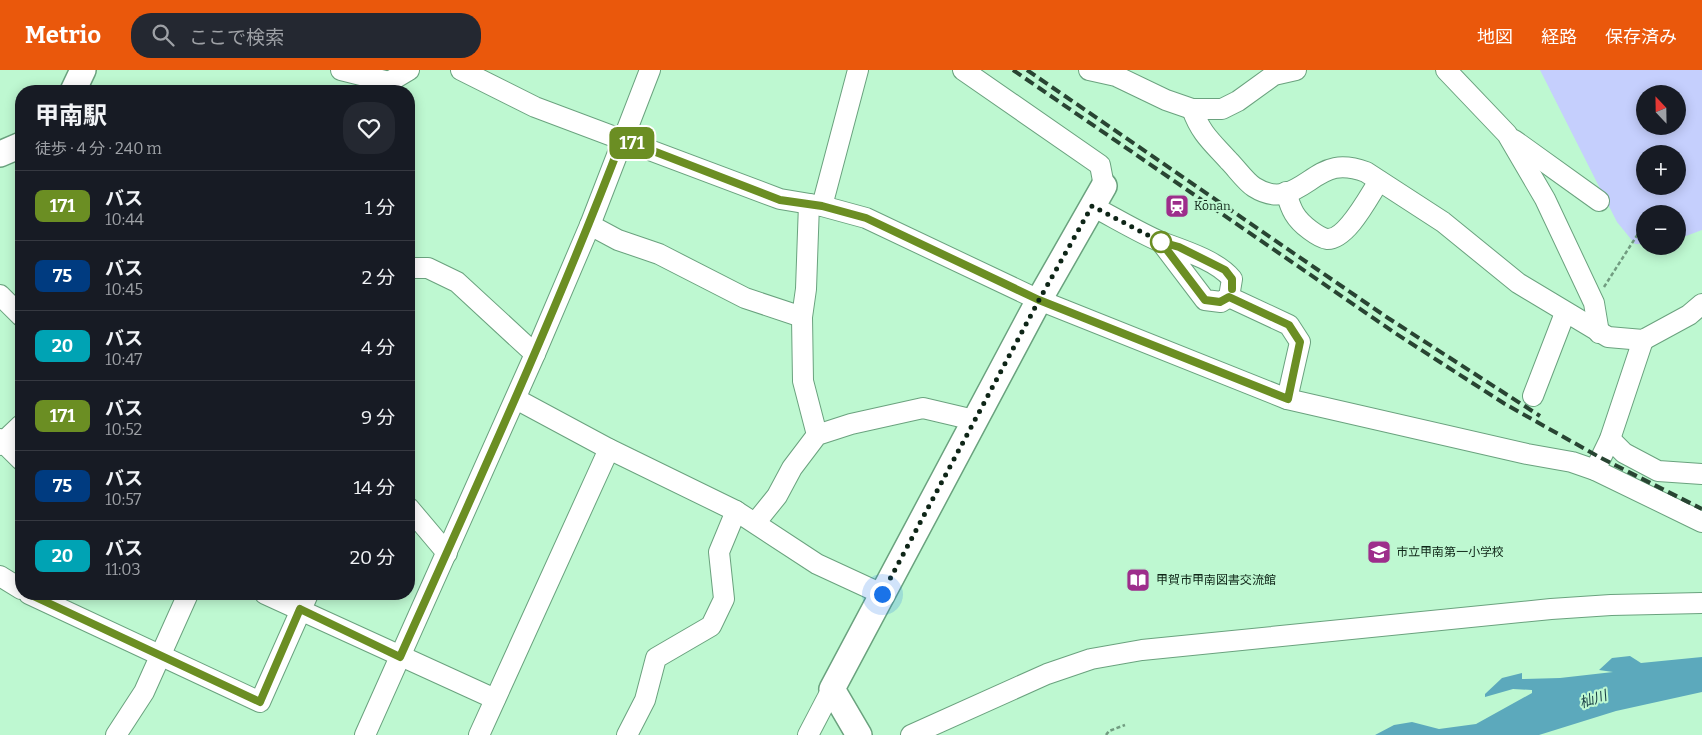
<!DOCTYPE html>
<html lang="ja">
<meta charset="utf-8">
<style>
:root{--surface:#171b24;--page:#242831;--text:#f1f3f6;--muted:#9ea1a6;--line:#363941;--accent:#ea580c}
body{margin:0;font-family:Bitter,"Noto Sans JP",serif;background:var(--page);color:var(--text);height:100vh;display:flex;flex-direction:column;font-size:19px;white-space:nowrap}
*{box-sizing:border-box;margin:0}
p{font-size:16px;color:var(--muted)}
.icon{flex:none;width:28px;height:28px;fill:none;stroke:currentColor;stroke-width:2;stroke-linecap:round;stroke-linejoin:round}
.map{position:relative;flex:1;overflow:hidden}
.panel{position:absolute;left:15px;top:15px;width:400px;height:515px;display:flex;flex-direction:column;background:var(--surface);border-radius:20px;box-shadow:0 2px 12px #0003}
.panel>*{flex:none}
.badge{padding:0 10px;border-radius:8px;font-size:18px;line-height:32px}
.needle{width:32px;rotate:338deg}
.buttons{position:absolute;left:1636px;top:15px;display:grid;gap:10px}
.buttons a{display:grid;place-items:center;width:50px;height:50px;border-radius:50%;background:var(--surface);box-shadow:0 2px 12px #0003;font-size:25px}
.you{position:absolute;width:25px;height:25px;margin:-12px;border:4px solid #fff;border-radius:50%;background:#1a73e8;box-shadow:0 0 0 8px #1a73e833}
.map>.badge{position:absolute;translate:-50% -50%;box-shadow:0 0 0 2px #fff}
.round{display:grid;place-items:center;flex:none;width:52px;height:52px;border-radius:20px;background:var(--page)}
.summary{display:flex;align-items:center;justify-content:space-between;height:85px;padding:0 20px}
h1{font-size:24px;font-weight:700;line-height:38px}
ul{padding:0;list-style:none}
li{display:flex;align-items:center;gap:15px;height:70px;padding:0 20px;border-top:1px solid var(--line)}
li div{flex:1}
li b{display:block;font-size:19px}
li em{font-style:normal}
li .badge{min-width:55px;font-weight:700;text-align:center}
header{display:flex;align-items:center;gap:30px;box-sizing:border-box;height:70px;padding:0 25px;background:var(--accent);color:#fff}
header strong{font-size:24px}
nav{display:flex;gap:28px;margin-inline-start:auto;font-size:18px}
.search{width:350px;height:45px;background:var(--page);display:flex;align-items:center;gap:12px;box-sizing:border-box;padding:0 18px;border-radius:20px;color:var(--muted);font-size:19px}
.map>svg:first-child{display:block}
</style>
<header>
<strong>Metrio</strong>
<div class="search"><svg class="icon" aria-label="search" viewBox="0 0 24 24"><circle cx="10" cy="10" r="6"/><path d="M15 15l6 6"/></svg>ここで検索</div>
<nav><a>地図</a><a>経路</a><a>保存済み</a></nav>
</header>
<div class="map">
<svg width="1702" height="665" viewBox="0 0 1702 665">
<rect width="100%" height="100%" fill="#bef8d1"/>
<path fill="#c5cffd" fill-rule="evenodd" d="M1540,0H1702V160L1678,169V144H1645V174H1635L1617,152ZM1645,24H1678V56H1645ZM1645,84H1678V116H1645Z"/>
<path fill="#5ca9bc" d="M1630,586L1641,593L1702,587V622L1616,641L1539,665H1375L1394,655L1412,652L1439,659L1476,654L1532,623V620L1513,619L1485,627V624L1502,608L1522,603V609L1560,608L1613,602L1599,600L1612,588Z"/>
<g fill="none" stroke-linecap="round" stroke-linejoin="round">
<g stroke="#6aa27e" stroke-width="22">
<g id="minor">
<path d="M341,0L389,12L409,0"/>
<path d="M461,0L535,37L780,129L822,136L866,148L1039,230L1287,329L1527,384L1572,392L1595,400L1702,452"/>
<path d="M963,0L1100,95L1104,116"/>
<path d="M1089,0L1116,6L1166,30L1192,39H1222L1238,31L1274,5L1296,0"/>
<path d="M1446,0L1507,64L1545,129L1594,233L1599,263"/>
<path d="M1192,39C1201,64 1212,72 1229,91C1237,99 1245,111 1254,117C1290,140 1308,103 1335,98C1346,96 1355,98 1366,102L1443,152L1518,213L1608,267L1643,270L1689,245L1702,234"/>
<path d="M1514,70L1599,131"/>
<path d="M1286,122C1291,140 1295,149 1310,160C1314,163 1321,168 1327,169C1347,170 1369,126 1379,111"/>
<path d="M809,134L806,219L802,247L803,311L817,365"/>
<path d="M822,136L858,0"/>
<path d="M1092,136C1115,148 1138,162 1161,172C1183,180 1218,191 1232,209L1229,227L1221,232L1205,230L1161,172"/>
<path d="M590,155L618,170L659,184L745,228L802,247"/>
<path d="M409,198H428L457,212L535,284"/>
<path d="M0,225L21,246"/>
<path d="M1229,227L1289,255L1300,272L1287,329"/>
<path d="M1533,326L1565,243"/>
<path d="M516,329L609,379L736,441L817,494L882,524"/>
<path d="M0,369L21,390"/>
<path d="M1610,369L1624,383L1658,401L1702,404"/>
<path d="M0,375L21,355"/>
<path d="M1595,400L1610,369L1643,270"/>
<path d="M409,438L447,483"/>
<path d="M756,452L777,426L792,398L817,365L851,354L923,338L974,350"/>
<path d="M0,506L21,519"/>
<path d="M29,524L260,632L308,524"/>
<path d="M265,524L495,629"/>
<path d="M116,665L144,622L188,524"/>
<path d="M365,665L535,284L590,155L650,0"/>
<path d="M479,665L609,379"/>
<path d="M627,665L645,630L656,588L711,556L724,529L719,482L736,441"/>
<path d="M808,665L832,619"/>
<path d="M911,665L1047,604L1091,589L1142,580L1551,539L1611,535L1702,533"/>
</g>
</g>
<g stroke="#6aa27e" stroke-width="28">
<g id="major">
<path d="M73,21L83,0"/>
<path d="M0,84L21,75"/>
<path d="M859,665L832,619L1039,230L1104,116"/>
</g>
</g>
<g stroke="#719c80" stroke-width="2.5" stroke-dasharray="4 2.5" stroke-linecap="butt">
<path d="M1604,217L1643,156"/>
<path d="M1106,665L1109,661L1125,655"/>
</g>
<use href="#minor" stroke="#fff" stroke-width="20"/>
<use href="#major" stroke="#fff" stroke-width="25"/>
<g stroke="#284432" stroke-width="4" stroke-dasharray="10 5" stroke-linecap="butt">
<path d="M1013,0L1395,263L1505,334L1601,388L1702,439"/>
<path d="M1027,0L1388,248L1540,346"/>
</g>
</g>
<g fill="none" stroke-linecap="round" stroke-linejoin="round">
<g stroke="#fff" stroke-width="11">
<path id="line" d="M29,524L260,632L300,539L400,587C477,415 555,245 622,69L780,130L822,136L866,148L1039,230L1288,329L1300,272L1289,255L1229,227L1220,232L1205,230L1161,172L1179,177L1225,200L1232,209V219"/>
</g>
<use href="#line" stroke="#6b8e23" stroke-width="8"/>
<path stroke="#0e2517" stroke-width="5" stroke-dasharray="0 9" d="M882,524L1039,230L1092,136L1161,172"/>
</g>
<defs>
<g id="station-square" transform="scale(1.25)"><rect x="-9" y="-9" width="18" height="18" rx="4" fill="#9d2d8b" stroke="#bef8d1"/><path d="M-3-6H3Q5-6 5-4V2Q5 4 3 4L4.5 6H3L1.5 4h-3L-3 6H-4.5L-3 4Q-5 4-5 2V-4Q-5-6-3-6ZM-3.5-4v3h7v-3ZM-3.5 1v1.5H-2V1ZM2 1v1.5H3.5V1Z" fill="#fff"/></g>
<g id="school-square" transform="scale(1.25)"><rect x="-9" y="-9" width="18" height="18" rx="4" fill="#9d2d8b" stroke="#bef8d1"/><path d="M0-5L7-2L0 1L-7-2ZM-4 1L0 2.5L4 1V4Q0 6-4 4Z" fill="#fff"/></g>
<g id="library-square" transform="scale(1.25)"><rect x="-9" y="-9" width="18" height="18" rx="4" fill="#9d2d8b" stroke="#bef8d1"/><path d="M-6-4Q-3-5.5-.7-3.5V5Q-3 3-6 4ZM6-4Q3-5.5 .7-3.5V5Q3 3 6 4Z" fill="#fff"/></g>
</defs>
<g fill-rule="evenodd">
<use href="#station-square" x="1177" y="136"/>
<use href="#school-square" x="1379" y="482"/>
<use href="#library-square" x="1138" y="510"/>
</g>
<circle fill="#fff" stroke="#6b8e23" stroke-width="2.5" cx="1161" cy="172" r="10"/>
<g text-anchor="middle" stroke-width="4" stroke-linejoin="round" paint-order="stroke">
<g font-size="12" fill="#0e2517" stroke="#bef8d1" text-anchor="start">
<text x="1194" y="140">Kōnan</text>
<text x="1396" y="486">市立甲南第一小学校</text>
<text x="1156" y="514">甲賀市甲南図書交流館</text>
</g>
<g font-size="14" font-style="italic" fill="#163b43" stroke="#bef8d1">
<text transform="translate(1593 629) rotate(-18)" y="5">杣川</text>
</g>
</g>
</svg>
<div class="buttons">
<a><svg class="needle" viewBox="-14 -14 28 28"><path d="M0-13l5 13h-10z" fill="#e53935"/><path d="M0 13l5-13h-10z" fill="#9ea1a6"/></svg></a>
<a>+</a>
<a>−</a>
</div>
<div class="you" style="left:882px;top:524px"></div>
<b class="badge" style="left:632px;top:73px;background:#6b8e23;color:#fff">171</b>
<section class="panel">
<div class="summary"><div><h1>甲南駅</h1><p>徒歩 · 4 分 · 240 m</p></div><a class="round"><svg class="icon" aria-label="heart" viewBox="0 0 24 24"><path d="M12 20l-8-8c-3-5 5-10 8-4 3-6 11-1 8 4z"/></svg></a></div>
<ul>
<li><span class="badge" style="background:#6b8e23;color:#fff">171</span><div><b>バス</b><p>10:44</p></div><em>1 分</em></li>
<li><span class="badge" style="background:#003b80;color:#fff">75</span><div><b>バス</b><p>10:45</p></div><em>2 分</em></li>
<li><span class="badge" style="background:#00a3b4;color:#fff">20</span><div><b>バス</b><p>10:47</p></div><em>4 分</em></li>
<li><span class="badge" style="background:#6b8e23;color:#fff">171</span><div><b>バス</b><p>10:52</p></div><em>9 分</em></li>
<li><span class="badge" style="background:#003b80;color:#fff">75</span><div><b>バス</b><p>10:57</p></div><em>14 分</em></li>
<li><span class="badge" style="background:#00a3b4;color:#fff">20</span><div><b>バス</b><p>11:03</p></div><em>20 分</em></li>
</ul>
</section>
</div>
